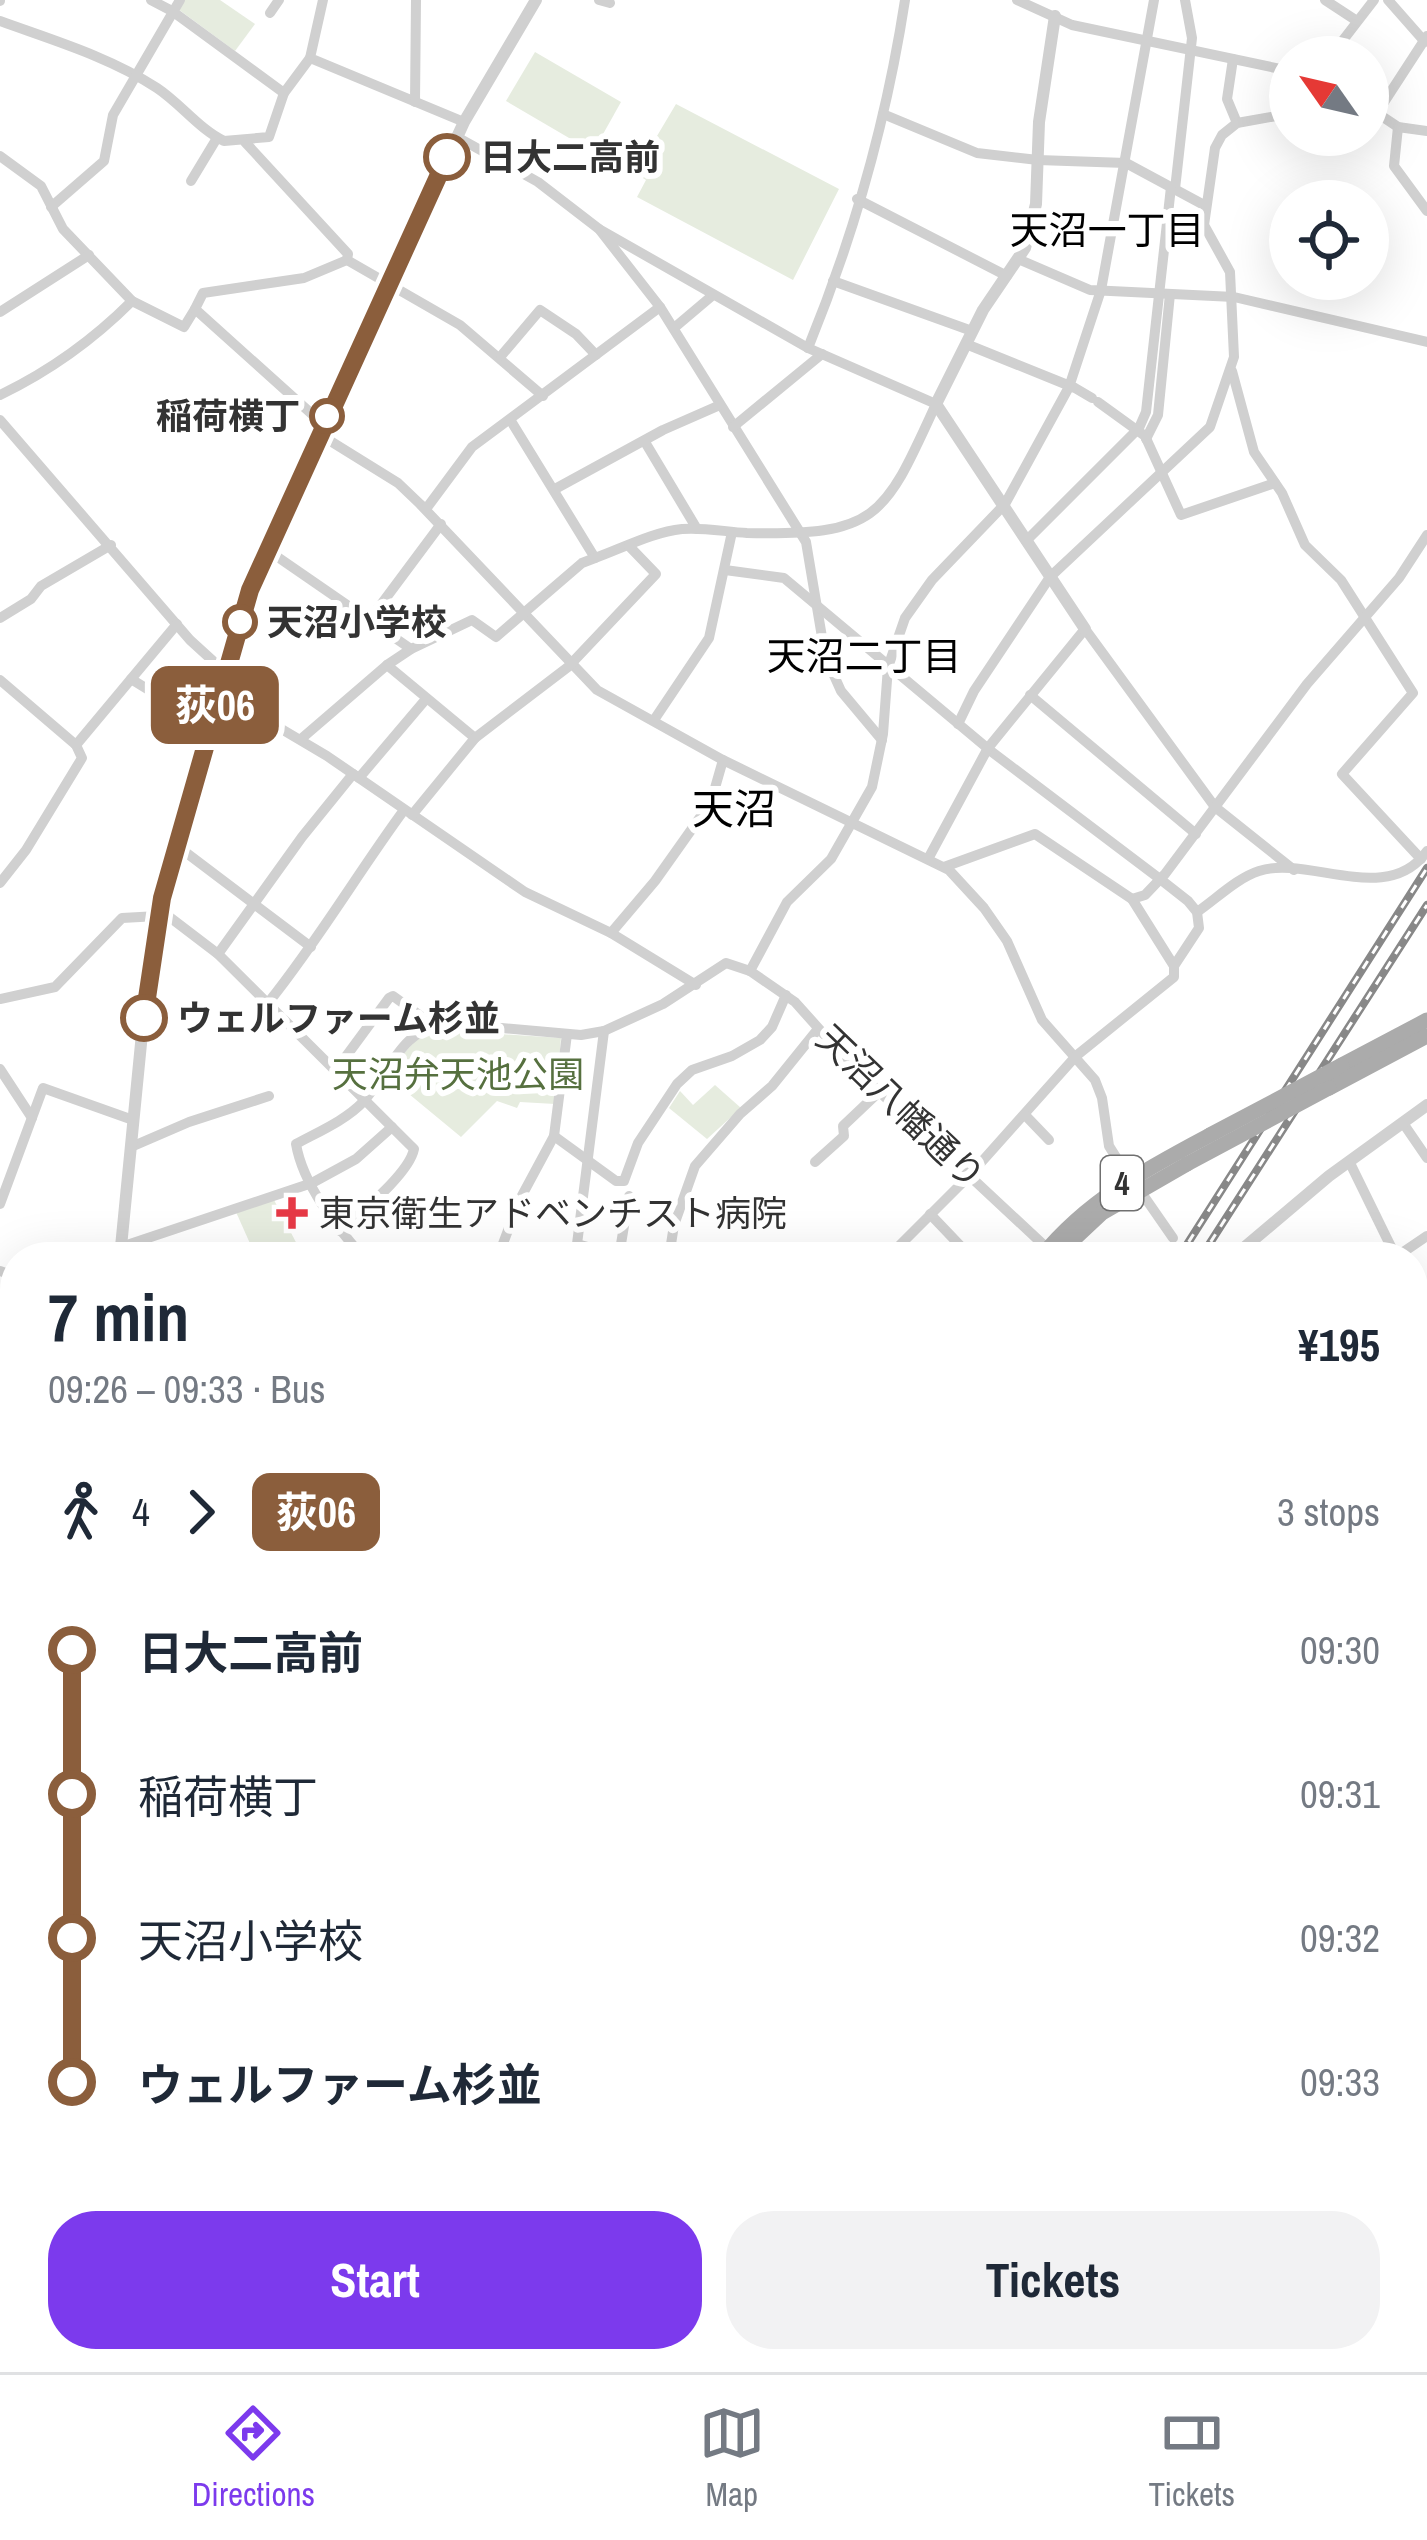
<!DOCTYPE html>
<meta charset="utf-8">
<style>
:root{--surface:#fff;--page:#f2f2f3;--text:#1f2937;--muted:#747a83;--line:#e0e1e3;--accent:#7c3aed}
body{margin:0;font-family:"Archivo Narrow","Noto Sans JP",sans-serif;background:var(--page);color:var(--text);height:100vh;display:flex;flex-direction:column;font-size:45px;white-space:nowrap}
*{box-sizing:border-box;margin:0}
p{font-size:39px;color:var(--muted)}
.icon{flex:none;width:66px;height:66px;fill:none;stroke:currentColor;stroke-width:2;stroke-linecap:round;stroke-linejoin:round}
.map{position:relative;flex:1;overflow:hidden}
.side{position:absolute;left:0px;top:1242px;width:1428px;height:1131px;display:flex;flex-direction:column;background:var(--surface);border-radius:48px 48px 0 0;box-shadow:0 12px 48px #0002}
.side>*{flex:none}
.badge{padding:0 24px;border-radius:18px;font-size:42px;line-height:78px}
.needle{width:78px;rotate:304deg}
.buttons{position:absolute;left:1269px;top:36px;display:grid;gap:24px}
.buttons a{display:grid;place-items:center;width:120px;height:120px;border-radius:50%;background:var(--surface);box-shadow:0 12px 48px #0002;font-size:60px}
.map>.badge{position:absolute;translate:-50% -50%;box-shadow:0 0 0 6px #fff}
.legs{display:flex;align-items:center;gap:18px;height:132px;padding:0 48px;font-size:39px}
.legs p{margin-inline-start:auto}
.summary{display:flex;align-items:center;justify-content:space-between;height:204px;padding:0 48px}
h1{font-size:66px;font-weight:700;line-height:90px}
.cta{display:flex;gap:24px;margin-top:auto;padding:24px 48px}
.cta a{flex:1;height:138px;border-radius:48px;background:var(--accent);color:#fff;font-size:48px;font-weight:700;line-height:138px;text-align:center}
.cta a+a{background:var(--page);color:var(--text)}
ul{padding:0 48px;list-style:none}
li{display:flex;align-items:center;gap:42px;height:144px;font-size:45px}
li i{display:grid;place-items:center;width:18px;height:100%;margin:0 15px;background:currentColor}
li i::after{content:'';width:30px;height:30px;margin:-15px;border:9px solid;border-radius:50%;background:var(--surface)}
li p{margin-inline-start:auto}
li:first-child i{background:linear-gradient(#0000 50%,currentColor 0)}
li:last-child i{background:linear-gradient(currentColor 50%,#0000 0)}
.menu{display:flex;justify-content:space-around;align-items:center;height:168px;border-top:3px solid var(--line);background:var(--surface);font-size:33px;color:var(--muted)}
.menu a{display:grid;justify-items:center;gap:6px}
.menu .selected{color:var(--accent)}
.map>svg:first-child{display:block}
</style>
<div class="map">
<svg width="1427" height="2372" viewBox="0 0 1427 2372">
<rect width="100%" height="100%" fill="#fff"/>
<g fill="#e6ecdf">
<path d="M184,0H220L255,24L235,51L178,9Z"/>
<path d="M535,52L621,102L593,152L506,101Z"/>
<path d="M676,104L839,189L793,280L637,197L646,180L635,173Z"/>
<path d="M448,1025L485,1033L561,1038L555,1104L520,1102L517,1108L497,1101L461,1137L386,1075L418,1037Z"/>
<path d="M715,1085L741,1108L707,1139L669,1108L680,1091L693,1105Z"/>
<path d="M273,1198L301,1252L290,1257H256L236,1212Z"/>
</g>
<g fill="none" stroke-linecap="round" stroke-linejoin="round">
<g stroke="#d0d0d0" stroke-width="10">
<path d="M151,0L172,11L284,93"/>
<path d="M323,0L310,58L464,122"/>
<path d="M599,0L610,3"/>
<path d="M1017,0L1072,25L1290,71"/>
<path d="M1325,0L1357,21"/>
<path d="M1388,0L1425,42"/>
<path d="M0,1V0"/>
<path d="M270,13L279,0"/>
<path d="M0,21C52,40 110,57 157,88C181,104 199,129 224,141L269,137L284,93L310,58"/>
<path d="M1330,57L1374,0"/>
<path d="M1233,59L1227,99L1237,123"/>
<path d="M415,102L416,0"/>
<path d="M1368,107L1398,127L1427,131"/>
<path d="M1377,113L1427,36"/>
<path d="M883,114L977,153L1038,160L1126,163L1204,205"/>
<path d="M1398,127L1394,166L1427,211"/>
<path d="M457,137L538,182L599,229L660,307L806,542L824,649L832,671L841,691L882,740"/>
<path d="M245,142L348,254L347,260L460,325L543,396"/>
<path d="M0,156L41,186L63,229L132,301L184,327L195,309"/>
<path d="M191,181L217,138"/>
<path d="M1175,189L1192,38L1185,0"/>
<path d="M857,199L1007,276"/>
<path d="M51,207L104,161L113,115L180,0"/>
<path d="M1033,220L1058,226L1055,241"/>
<path d="M1018,259L1090,290L1234,297L1427,342"/>
<path d="M833,281L972,331"/>
<path d="M0,312L89,255"/>
<path d="M674,328L713,295"/>
<path d="M966,344L1075,388L1092,398"/>
<path d="M808,348C853,238 887,117 905,0"/>
<path d="M501,356L540,310L576,334L596,355"/>
<path d="M1232,371L1254,452L1282,493L1305,545L1341,580L1413,693L1342,774L1421,859"/>
<path d="M0,395C50,371 93,340 132,301"/>
<path d="M1098,402L1145,436L1181,515L1275,483"/>
<path d="M0,420L190,640L224,671"/>
<path d="M511,421L595,558"/>
<path d="M324,425L195,309L203,293L304,278L347,260"/>
<path d="M733,427L822,354"/>
<path d="M319,434L398,483L420,504L597,690L723,760L949,870L984,908L1007,941L1042,1020L1095,1080L1102,1098L1109,1146L1129,1178"/>
<path d="M1146,439L1158,415L1170,294"/>
<path d="M645,442L697,529"/>
<path d="M555,489L663,430L720,405"/>
<path d="M426,509L472,447L660,307"/>
<path d="M1026,541L1139,428L1146,412L1171,187"/>
<path d="M266,549L411,649"/>
<path d="M725,570L784,578L992,752L1160,879L1188,901L1197,912L1199,928L1174,966V977L1076,1056L969,1176L888,1257"/>
<path d="M0,618L31,599L41,586L111,545"/>
<path d="M371,618L441,524"/>
<path d="M387,665L475,738"/>
<path d="M131,679L209,727"/>
<path d="M0,680L76,745L82,758L26,850L0,883"/>
<path d="M219,692L327,756L525,892L611,933L696,985"/>
<path d="M1030,695L1196,834"/>
<path d="M654,720L709,638L732,532"/>
<path d="M958,724L974,691L1050,577L1210,427L1234,357L1230,272L1204,225L1215,148L1222,135L1237,123L1276,116L1290,109"/>
<path d="M301,739L387,665L411,649L472,620L496,637L582,563L595,558C623,548 653,532 682,529C703,527 726,532 747,533C878,536 884,518 936,404L808,348L599,229"/>
<path d="M76,745L177,624"/>
<path d="M359,778L426,699"/>
<path d="M412,815L475,738L568,667L656,574L629,546"/>
<path d="M176,845L311,947"/>
<path d="M928,859L988,748L1085,629L1215,807L1294,870"/>
<path d="M944,867L1035,834L1132,899L1174,966"/>
<path d="M1132,899L1145,895L1165,874L1307,684L1399,578L1427,535"/>
<path d="M159,909L218,954L414,1149C409,1174 361,1212 340,1231"/>
<path d="M1197,912C1216,899 1237,878 1259,871C1308,855 1388,907 1427,851"/>
<path d="M611,933L655,881L711,802L723,760"/>
<path d="M218,954L302,837L353,774"/>
<path d="M750,971L787,902L831,859L872,787L883,734L888,667L905,618L932,580L1005,504L1069,387L1101,290L1154,0"/>
<path d="M0,999L55,987L122,918L158,916"/>
<path d="M268,1003C318,941 357,874 404,810"/>
<path d="M604,1031L577,1244L624,1257"/>
<path d="M0,1069L32,1118"/>
<path d="M336,1070L389,998L393,996L433,1025"/>
<path d="M1025,1115L1049,1140"/>
<path d="M1403,1123L1427,1158"/>
<path d="M554,1136L616,1181H624L638,1143L677,1084L692,1070L732,1056L760,1040L772,1027L786,995"/>
<path d="M131,1147L189,1122L269,1096"/>
<path d="M1349,1161L1396,1257"/>
<path d="M815,1162L844,1136L843,1126L881,1090"/>
<path d="M1139,1189L1173,1238"/>
<path d="M0,1204L43,1088L133,1120"/>
<path d="M930,1214L971,1257"/>
<path d="M121,1247L312,1183L356,1159L392,1127"/>
<path d="M619,1256L629,1196"/>
<path d="M363,1257C336,1226 303,1185 296,1144C318,1132 346,1120 363,1102C391,1071 400,1030 445,1023L581,1035L604,1031L663,1004L726,963L750,971L795,1002L854,1068L1049,1250"/>
<path d="M498,1257L519,1201L554,1136L567,1034"/>
<path d="M669,1257L674,1225L695,1166L740,1114L772,1086L818,1029"/>
<path d="M1396,1257L1427,1236"/>
<path d="M0,1271L15,1276"/>
<path d="M1413,1390L1427,1391"/>
<path d="M0,1423L15,1428"/>
<path d="M0,1481L15,1486"/>
<path d="M1413,1554L1427,1514"/>
<path d="M0,1562L15,1567"/>
<path d="M1413,1564L1427,1567"/>
<path d="M1413,1691L1427,1690"/>
<path d="M0,1700L15,1706"/>
<path d="M1413,1822H1427"/>
<path d="M1413,1932L1427,1931"/>
<path d="M0,1957L15,2007"/>
<path d="M1413,2035H1427"/>
<path d="M0,2056L15,2054"/>
<path d="M0,2110L15,2146"/>
<path d="M1413,2127L1427,2125"/>
<path d="M1413,2233L1427,2232"/>
<path d="M0,2240L15,2236"/>
<path d="M0,2253L15,2273"/>
<path d="M0,2344L15,2333"/>
<path d="M78,2358L85,2372"/>
<path d="M386,2358L391,2372"/>
<path d="M587,2358L606,2372"/>
<path d="M215,2372L239,2358"/>
<path d="M540,2372L568,2358"/>
<path d="M686,2372L697,2358"/>
<path d="M849,2372L870,2358"/>
<path d="M1030,2372L1039,2358"/>
<path d="M1142,2372L1153,2358"/>
<path d="M1425,2372V2366"/>
</g>
<g stroke="#d0d0d0" stroke-width="12">
<path d="M1055,16L1039,122L1036,204L1025,248L983,310L936,404L1085,629"/>
<path d="M120,1257L145,1003L158,916L250,590L464,122L536,0"/>
<path d="M1233,1257L1329,1176L1427,1105"/>
<path d="M0,2166L15,2159"/>
<path d="M916,2358L920,2372"/>
<path d="M1380,2358L1382,2372"/>
</g>
<g stroke="#ababab" stroke-width="15">
<path d="M1342,1065L1427,1020"/>
<path d="M1329,1088L1427,1036"/>
<path d="M1041,1257C1087,1200 1146,1169 1210,1135"/>
<path d="M1055,1257L1102,1213L1187,1164"/>
<path d="M0,1829L15,1838"/>
<path d="M0,1842L15,1850"/>
<path d="M0,1854L15,1861"/>
<path d="M0,1867L15,1875"/>
<path d="M0,1891L15,1886"/>
<path d="M1239,2358L1274,2372"/>
<path d="M1282,2358L1317,2372"/>
</g>
<g stroke="#888" stroke-width="8">
<g id="rail">
<path d="M1179,1257L1427,868"/>
<path d="M1201,1257L1427,905"/>
<path d="M490,2372L498,2358"/>
</g>
</g>
<use href="#rail" stroke="#fff" stroke-width="3" stroke-dasharray="9" stroke-linecap="butt"/>
<g stroke="#ababab" stroke-width="15">
<path d="M1210,1135L1342,1065"/>
<path d="M1187,1164L1329,1088"/>
</g>
</g>
<g fill="none" stroke-linecap="round" stroke-linejoin="round">
<g stroke="#fff" stroke-width="27">
<path id="line-1" d="M144,1018L162,898L250,590L447,157"/>
</g>
<use href="#line-1" stroke="#8b5e3c" stroke-width="18"/>
</g>
<g fill="#fff" stroke="#8b5e3c" stroke-width="6">
<circle cx="447" cy="157" r="21"/>
<circle cx="327" cy="416" r="15"/>
<circle cx="240" cy="622" r="15"/>
<circle cx="144" cy="1018" r="21"/>
</g>
<path fill="#e63946" stroke="#fff" stroke-width="4.5" d="M286 1195h12v12h12v12h-12v12h-12v-12h-12v-12h12z"/>
<g text-anchor="middle" stroke-width="12" stroke-linejoin="round" paint-order="stroke">
<rect fill="#fff" stroke="#707070" stroke-width="3" x="1101" y="1156" width="42" height="54" rx="9"/>
<g font-size="33" font-weight="bold" fill="#333">
<text x="1122" y="1195">4</text>
</g>
<g font-size="36" font-weight="bold" fill="#333" stroke="#fff" text-anchor="start">
<text x="480" y="170">日大二高前</text>
<text x="300" y="429" text-anchor="end">稲荷横丁</text>
<text x="267" y="635">天沼小学校</text>
<text x="177" y="1031">ウェルファーム杉並</text>
</g>
<g font-size="36" fill="#56703f" stroke="#fff">
<text x="458" y="1087">天沼弁天池公園</text>
</g>
<g font-size="36" fill="#333" stroke="#fff">
<text transform="translate(901 1107) rotate(44)" y="13">天沼八幡通り</text>
</g>
<g font-size="36" fill="#333" stroke="#fff" text-anchor="start">
<text x="319" y="1226">東京衛生アドベンチスト病院</text>
</g>
<g font-size="39" fill="#000" stroke="#fff">
<text x="1107" y="244">天沼一丁目</text>
<text x="864" y="670">天沼二丁目</text>
</g>
<g font-size="42" fill="#000" stroke="#fff">
<text x="734" y="824">天沼</text>
</g>
</g>
</svg>
<div class="buttons">
<a><svg class="needle" viewBox="-14 -14 28 28"><path d="M0-13l5 13h-10z" fill="#e53935"/><path d="M0 13l5-13h-10z" fill="#747a83"/></svg></a>
<a><svg class="icon" aria-label="locate" viewBox="0 0 24 24"><circle cx="12" cy="12" r="6"/><path d="M12 2v4M12 18v4M2 12h4M18 12h4"/></svg></a>
</div>
<b class="badge" style="left:215px;top:705px;background:#8b5e3c;color:#fff">荻06</b>
<section class="side">
<div class="summary"><div><h1>7 min</h1><p>09:26 – 09:33 · Bus</p></div><b>¥195</b></div>
<div class="legs"><svg class="icon" aria-label="walk" viewBox="0 0 24 24"><circle cx="13" cy="4" r="2"/><path d="M13 8l-2 6 4 7M11 14l-3 7M7 12l3-4h3l4 4"/></svg>4<svg class="icon" aria-label="forward" viewBox="0 0 24 24"><path d="M9 5l7 7-7 7"/></svg><b class="badge" style="background:#8b5e3c;color:#fff">荻06</b><p>3 stops</p></div>
<ul>
<li><i style="color:#8b5e3c"></i><b>日大二高前</b><p>09:30</p></li>
<li><i style="color:#8b5e3c"></i><span>稲荷横丁</span><p>09:31</p></li>
<li><i style="color:#8b5e3c"></i><span>天沼小学校</span><p>09:32</p></li>
<li><i style="color:#8b5e3c"></i><b>ウェルファーム杉並</b><p>09:33</p></li>
</ul>
<div class="cta"><a>Start</a><a>Tickets</a></div>
</section>
</div>
<nav class="menu">
<a class="selected"><svg class="icon" aria-label="directions" viewBox="0 0 24 24"><path d="M12 3l9 9-9 9-9-9zM9 14v-3h6M13 9l2 2-2 2"/></svg>Directions</a>
<a><svg class="icon" aria-label="map" viewBox="0 0 24 24"><path d="M3 6l6-2 6 2 6-2v14l-6 2-6-2-6 2zM9 4v14M15 6v14"/></svg>Map</a>
<a><svg class="icon" aria-label="tickets" viewBox="0 0 24 24"><path d="M3 7h18v10H3zM15 7v10"/></svg>Tickets</a>
</nav>
